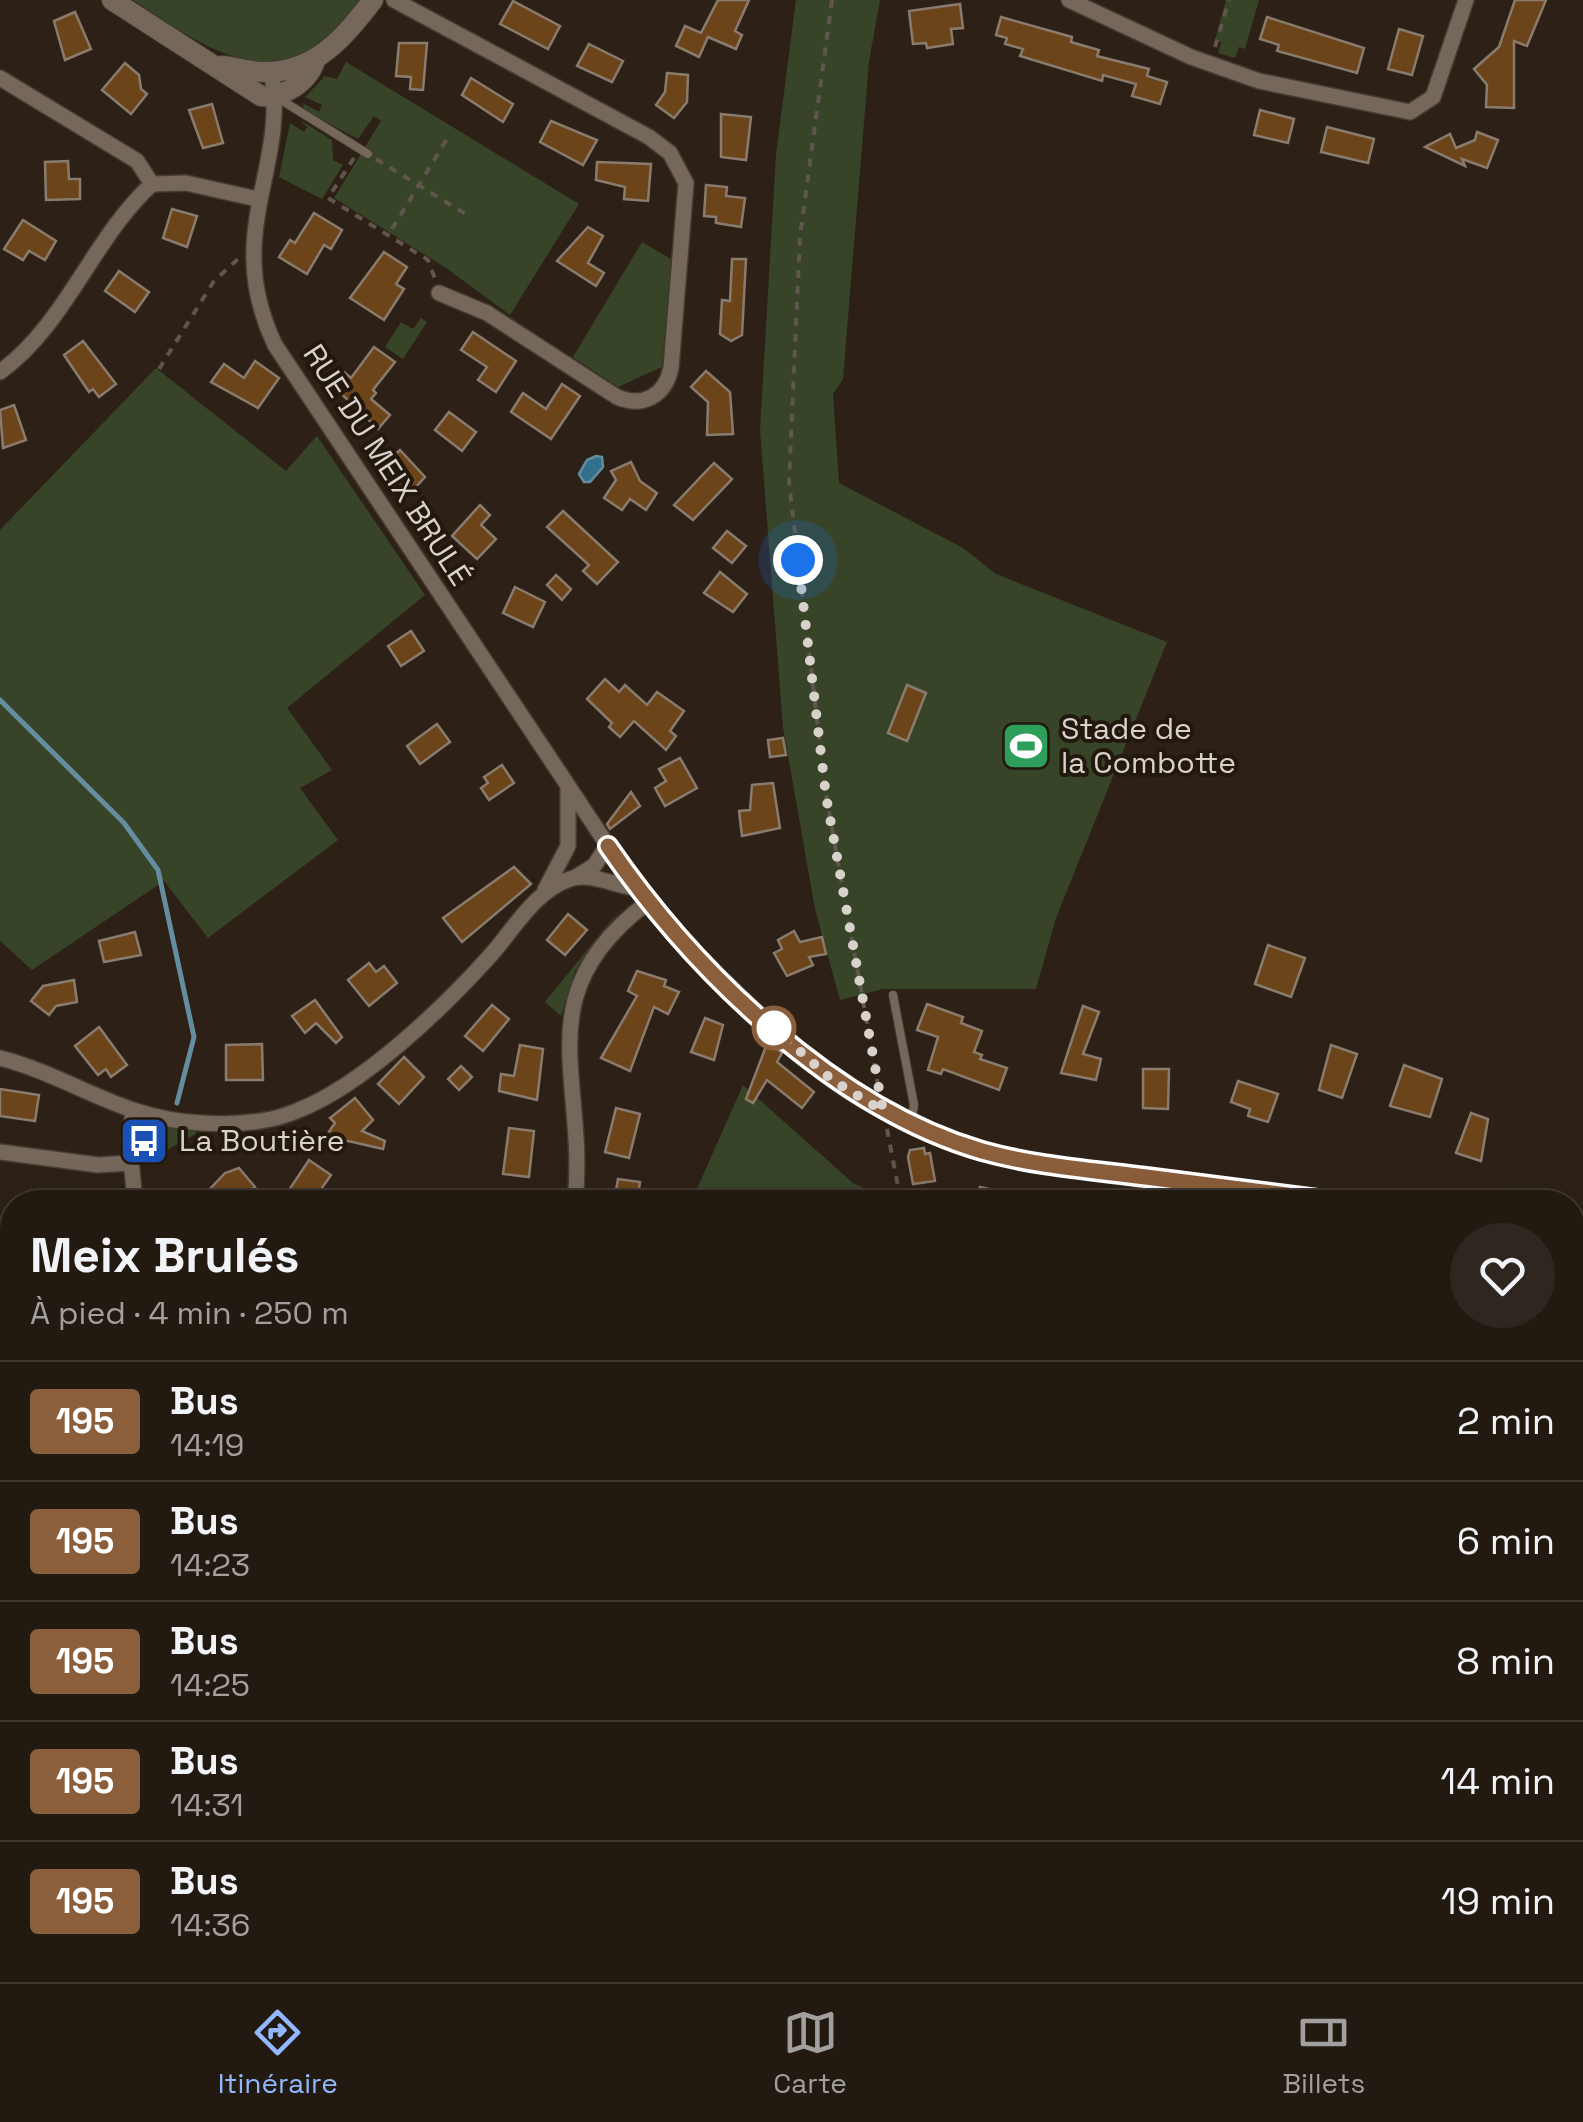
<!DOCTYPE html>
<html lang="fr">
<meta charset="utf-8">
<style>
:root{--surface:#221911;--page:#2e261f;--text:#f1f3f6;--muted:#a2a09f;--line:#3f3831;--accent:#91b8fd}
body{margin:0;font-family:"Space Grotesk",sans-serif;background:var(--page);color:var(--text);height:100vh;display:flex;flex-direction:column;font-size:38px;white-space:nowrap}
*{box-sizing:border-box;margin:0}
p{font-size:32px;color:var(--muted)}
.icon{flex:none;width:55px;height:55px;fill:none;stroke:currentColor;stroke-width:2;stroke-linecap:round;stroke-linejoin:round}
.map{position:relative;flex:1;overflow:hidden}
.side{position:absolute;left:0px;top:1190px;width:1585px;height:792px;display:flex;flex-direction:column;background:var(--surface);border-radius:40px 40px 0 0;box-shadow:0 10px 40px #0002,0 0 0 2px var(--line)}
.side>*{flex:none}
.badge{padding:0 20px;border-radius:8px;font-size:35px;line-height:65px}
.you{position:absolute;width:50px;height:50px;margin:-25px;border:8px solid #fff;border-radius:50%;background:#1a73e8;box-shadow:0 0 0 15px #1a73e833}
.map>.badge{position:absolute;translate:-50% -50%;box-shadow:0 0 0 5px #fff}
.round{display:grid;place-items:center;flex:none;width:105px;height:105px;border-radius:52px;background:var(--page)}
.headline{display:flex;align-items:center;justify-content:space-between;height:170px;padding:0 30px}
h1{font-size:48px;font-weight:800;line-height:75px}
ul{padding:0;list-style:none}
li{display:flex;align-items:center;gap:30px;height:120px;padding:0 30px;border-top:2px solid var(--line)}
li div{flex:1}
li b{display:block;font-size:38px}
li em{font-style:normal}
li .badge{min-width:110px;font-weight:700;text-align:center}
.tabs{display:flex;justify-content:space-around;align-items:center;height:140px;border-top:2px solid var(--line);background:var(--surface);font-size:28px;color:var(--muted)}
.tabs a{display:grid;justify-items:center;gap:5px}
.tabs .on{color:var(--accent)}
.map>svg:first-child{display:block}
</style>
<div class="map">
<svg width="1583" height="1982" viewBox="0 0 1583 1982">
<rect width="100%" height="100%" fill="#2d2117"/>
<g fill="#374428">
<path d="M133,0H361C287,105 218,57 133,0Z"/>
<path d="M796,0H880L869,61L843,379L833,394L839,483L963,548L996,574L1167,642L1056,918L1036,989H883L840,1000L815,909L783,727L760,430L776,154Z"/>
<path d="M1226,0H1259L1245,49L1239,47L1235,58L1218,53L1221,42L1215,40Z"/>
<path d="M346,62L579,204L510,315L446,268L334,198L381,121L374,116L358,139L304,110L303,103L319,112L322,105L305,97L325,76L337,79Z"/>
<path d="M300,120L332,140L333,160L343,165L322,199L279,177L290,123L304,132L307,127Z"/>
<path d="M642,242L671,259L662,367L618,387L573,357Z"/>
<path d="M421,318L427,322L403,359L385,347L401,322L413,329Z"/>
<path d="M156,368L286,471L317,436L425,595L287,708L332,770L300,788L338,840L208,938L164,881L32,970L0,941V530Z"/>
<path d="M622,907L575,971L561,1016L545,1002Z"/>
<path d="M743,1085L853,1183L892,1202H691Z"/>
<path d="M153,1126L196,1130V1134L148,1160L142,1157L140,1145L148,1146L150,1136L141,1134Z"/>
<path d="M1573,1378L1583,1380V1561L1573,1557Z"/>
<path d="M413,1970H1304L1312,1980L404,1982Z"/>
</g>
<path fill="#33708e" stroke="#658da0" stroke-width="2.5" d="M596,456L602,457L603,467L590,482H584L579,474L587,460Z"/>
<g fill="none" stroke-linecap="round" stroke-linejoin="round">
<g stroke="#658da0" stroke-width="5">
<path d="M0,700L124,823L158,870L194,1037L177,1103"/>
<path d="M332,1970L346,1982"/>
</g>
</g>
<g fill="#6c441a" stroke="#897b6e" stroke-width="2.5">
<path d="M718,0H749L735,31L742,35L736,49L708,37L699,57L676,46L685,26L701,33Z"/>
<path d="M1515,0H1546L1527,46L1514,41V108L1486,107L1487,85L1474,69L1499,47Z"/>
<path d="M513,1L560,26L548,49L500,24Z"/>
<path d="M960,4L963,28L951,29L953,44L927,48L926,43L913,44L909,11Z"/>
<path d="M75,12L91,49L65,60L54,21Z"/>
<path d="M1001,17L1072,37L1071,42L1099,50L1097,56L1149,69L1147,76L1167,82L1160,104L1132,96L1136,84L1103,75L1102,81L1020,56L1023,49L1005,44L1007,38L996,35Z"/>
<path d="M1267,17L1364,48L1357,73L1277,51L1279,45L1260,39Z"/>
<path d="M1399,29L1423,36L1412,75L1388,69Z"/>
<path d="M399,43H427L423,90L410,89L411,77L396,76Z"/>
<path d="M589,44L623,61L612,82L577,66Z"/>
<path d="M125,63L139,75L141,89L147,94L131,114L102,90Z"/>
<path d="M667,73L688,75L687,102L674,118L656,105L665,92Z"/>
<path d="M471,78L513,104L503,122L462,95Z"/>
<path d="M212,104L223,143L203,148L189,110Z"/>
<path d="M1260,110L1294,119L1288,143L1254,135Z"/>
<path d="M721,114L751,117L746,160L721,157Z"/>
<path d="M551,121L597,140L583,165L540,142Z"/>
<path d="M1327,127L1374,139L1368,163L1321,152Z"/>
<path d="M1477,132L1498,140L1487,168L1462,159L1465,166L1425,147L1450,134L1456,148L1475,140Z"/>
<path d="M68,161L69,179H80V199L46,200L45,162Z"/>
<path d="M597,162L651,164L648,201L624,199L625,187L596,180Z"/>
<path d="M706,185L727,187L726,196L745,198L741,227L716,223V217L704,216Z"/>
<path d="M172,209L197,216L187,247L163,238Z"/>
<path d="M314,213L342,230L331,249L324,245L307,274L279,257L290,240L295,243Z"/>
<path d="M23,220L56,241L45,260L29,251L23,260L4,249Z"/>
<path d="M588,227L603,236L588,263L604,273L596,286L557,261Z"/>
<path d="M384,252L407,267L396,284L404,289L384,320L350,298Z"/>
<path d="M732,259H746L742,335L731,341L720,334L722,300L730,301Z"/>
<path d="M119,271L149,292L135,312L105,291Z"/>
<path d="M473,332L516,361L496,392L478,380L487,367L461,350Z"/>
<path d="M83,341L116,384L99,397L93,389L89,392L64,355Z"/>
<path d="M374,347L395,362L373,390L376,393L371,399L390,415L378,429L333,386L344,372L351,378Z"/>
<path d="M255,361L279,378L258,408L211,382L224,364L244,378Z"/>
<path d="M706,371L730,392L733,434L707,435L708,402L691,387Z"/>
<path d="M562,384L580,396L551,439L511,412L523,393L546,409Z"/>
<path d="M14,405L26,440L3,448L0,410Z"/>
<path d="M449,412L476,432L462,451L435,430Z"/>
<path d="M400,450L425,477L414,489L407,482L399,489L380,468Z"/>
<path d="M631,462L640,481L657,493L646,510L630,499L622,510L604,498L616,480L611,471Z"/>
<path d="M714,463L732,479L693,520L674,505Z"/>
<path d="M480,505L490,515L481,525L496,539L477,559L452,536Z"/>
<path d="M563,511L618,562L597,584L583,571L589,565L547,527Z"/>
<path d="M727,531L746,546L732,563L713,548Z"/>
<path d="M720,572L747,594L733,612L704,593Z"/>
<path d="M556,575L571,589L562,600L547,585Z"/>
<path d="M515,587L545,602L533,627L503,613Z"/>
<path d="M411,631L424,651L401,666L388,646Z"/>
<path d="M605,679L619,692L625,685L647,705L657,692L684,711L670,731L676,736L666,750L634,721L620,737L609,727L612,723L587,699Z"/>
<path d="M907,685L926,693L907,741L888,733Z"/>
<path d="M437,724L450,742L420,764L407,746Z"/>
<path d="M783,738L786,755L770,757L768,740Z"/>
<path d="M680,758L697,788L665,806L655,788L666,781L659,769Z"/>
<path d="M502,765L514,783L489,800L481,788L488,783L484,777Z"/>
<path d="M773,783L780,828L742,836L739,811L750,810L752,785Z"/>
<path d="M631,792L640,806L610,829L607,824Z"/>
<path d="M514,867L531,884L462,942L443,918Z"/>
<path d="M568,914L587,930L565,955L547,940Z"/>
<path d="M794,931L800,942L822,937L826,954L809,957L813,965L787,976L774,953L782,949L778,940Z"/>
<path d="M135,932L141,955L104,962L99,941Z"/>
<path d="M1268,945L1305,958L1291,997L1255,984Z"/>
<path d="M369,963L376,972L384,966L397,983L369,1006L348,980Z"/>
<path d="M637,971L666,980L664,986L679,992L668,1014L654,1007L630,1071L601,1058L637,996L628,991Z"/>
<path d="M74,980L77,1002L56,1006L49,1015L31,1001L43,986Z"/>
<path d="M315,1000L342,1037L336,1043L316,1023L305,1033L292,1016Z"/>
<path d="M927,1004L963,1017L961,1023L982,1031L974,1052L982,1055L980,1059L1007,1068L999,1090L943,1069L941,1074L928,1070L938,1037L917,1030Z"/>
<path d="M492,1005L509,1019L483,1051L465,1036Z"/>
<path d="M1083,1006L1099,1012L1083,1054L1101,1059L1096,1080L1061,1073Z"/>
<path d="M705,1018L723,1025L714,1060L691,1052Z"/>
<path d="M99,1027L127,1065L111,1077L106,1069L98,1075L75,1046Z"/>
<path d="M768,1041L782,1053L777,1062L814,1092L802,1108L767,1080L753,1103L746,1099Z"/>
<path d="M262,1044L263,1080H226V1045Z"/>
<path d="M520,1045L543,1049L537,1100L499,1091L501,1074L514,1076Z"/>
<path d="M1331,1045L1357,1054L1342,1098L1319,1090Z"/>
<path d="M404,1057L424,1077L399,1104L378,1084Z"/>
<path d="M1404,1065L1442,1079L1430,1117L1390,1106Z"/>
<path d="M461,1066L472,1077L459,1090L448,1079Z"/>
<path d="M1143,1069H1169L1168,1109L1143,1108Z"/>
<path d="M1238,1081L1278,1094L1268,1122L1248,1116L1250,1109L1231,1102Z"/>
<path d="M0,1089L39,1095L35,1121L0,1116Z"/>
<path d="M355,1098L373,1120L362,1131L385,1141L383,1149L326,1136L335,1123L330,1118Z"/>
<path d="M616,1108L640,1114L629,1158L605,1152Z"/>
<path d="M1471,1113L1488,1119L1481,1161L1456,1153Z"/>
<path d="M509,1128L534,1131L529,1177L503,1174Z"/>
<path d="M924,1148L925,1154L930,1153L935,1181L913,1184L908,1157L910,1150Z"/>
<path d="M309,1160L331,1175L312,1202L289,1190Z"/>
<path d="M239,1168L255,1187L236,1202H217L208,1191L225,1173Z"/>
<path d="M618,1179L640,1182L637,1202H614Z"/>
<path d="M980,1187L1023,1197L1022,1202H976Z"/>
</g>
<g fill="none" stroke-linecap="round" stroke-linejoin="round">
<g stroke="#443b33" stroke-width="10">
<g id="lane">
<path d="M278,98L368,154"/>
<path d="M893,995L914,1105L911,1122"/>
<path d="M0,1760L12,1734"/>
</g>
</g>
<g stroke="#443b33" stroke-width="18">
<g id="street">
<path d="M394,0L649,137L670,153L686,183L671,368C665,396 643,408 617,397L487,313L439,293"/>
<path d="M1069,0L1191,57L1259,81L1410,112L1433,97L1466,0"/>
<path d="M272,73C287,172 222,234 275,345L636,888C668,931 708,966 747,1003C781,1035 815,1072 856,1096C996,1179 1182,1181 1341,1202"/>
<path d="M0,78L137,161L152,184"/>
<path d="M152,184L186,183L257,199"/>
<path d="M0,372C67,323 92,239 152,184"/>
<path d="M576,877L594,866L608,845"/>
<path d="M545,890L568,846V789"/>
<path d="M0,1058C73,1077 122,1120 202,1123C233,1125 270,1123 299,1110C364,1084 442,1009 489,957C512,932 535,890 570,879C590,872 615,886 636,888"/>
<path d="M133,1113L129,1138L135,1202"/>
<path d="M0,1152L98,1165L130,1163"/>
<path d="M575,1202C588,1079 524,995 647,903"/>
<path d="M1572,1235L1583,1237"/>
<path d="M0,1541L12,1553"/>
<path d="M318,1970L332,1982"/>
</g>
</g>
<g stroke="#443b33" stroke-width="22">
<g id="secondary">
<path d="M112,0L261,96C283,99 308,82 315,61"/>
<path d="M221,66C237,67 252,73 268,72C317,71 345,36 373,0"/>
</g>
</g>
<g stroke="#61564d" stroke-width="4" stroke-dasharray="8 8" stroke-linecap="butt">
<path d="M832,0L800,236L789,482L826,795L879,1090"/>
<path d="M1215,47L1229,0"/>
<path d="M354,158L328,198L428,260L435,279"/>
<path d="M376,159L469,216"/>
<path d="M392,229L447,139"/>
<path d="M159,369L214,281L239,258"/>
<path d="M887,1129L901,1202"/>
<path d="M1016,1970V1982"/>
</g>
<use href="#lane" stroke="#75685b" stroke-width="8"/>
<use href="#street" stroke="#75685b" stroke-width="15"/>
<use href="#secondary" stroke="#75685b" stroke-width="20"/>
</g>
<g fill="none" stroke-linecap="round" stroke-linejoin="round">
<g stroke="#fff" stroke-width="22">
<path id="line" d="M608,846C693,970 834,1108 982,1151C1035,1166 1091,1170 1146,1177C1211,1185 1276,1194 1341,1202"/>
</g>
<use href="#line" stroke="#8b5e3c" stroke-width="15"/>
<path stroke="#d9d1cb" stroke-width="10" stroke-dasharray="0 18" d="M774,1028L832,1080L883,1111L826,796L798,560"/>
</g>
<defs>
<g id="stadium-square" transform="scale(2.5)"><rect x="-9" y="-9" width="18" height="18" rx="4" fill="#2e9e5b" stroke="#23180e"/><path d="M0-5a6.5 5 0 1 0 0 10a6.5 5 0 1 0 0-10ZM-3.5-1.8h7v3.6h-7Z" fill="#fff"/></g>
<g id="bus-square" transform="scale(2.5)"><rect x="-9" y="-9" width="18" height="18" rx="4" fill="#1a4fb4" stroke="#23180e"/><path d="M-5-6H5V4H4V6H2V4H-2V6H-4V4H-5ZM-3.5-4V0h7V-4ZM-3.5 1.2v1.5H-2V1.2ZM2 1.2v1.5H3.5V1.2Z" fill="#fff"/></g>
</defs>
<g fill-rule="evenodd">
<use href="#stadium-square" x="1026" y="746"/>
<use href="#bus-square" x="144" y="1141"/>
</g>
<circle fill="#fff" stroke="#8b5e3c" stroke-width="5" cx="774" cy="1028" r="20"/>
<g text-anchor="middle" stroke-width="8" stroke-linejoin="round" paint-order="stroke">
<g font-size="30" fill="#d9d1cb" stroke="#23180e">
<text transform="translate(387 465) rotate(57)" y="10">RUE DU MEIX BRULÉ</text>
</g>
<g font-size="30" fill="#d9d1cb" stroke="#23180e" text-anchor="start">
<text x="1061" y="739">Stade de<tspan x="1061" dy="34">la Combotte</tspan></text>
<text x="179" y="1151">La Boutière</text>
</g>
</g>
</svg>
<div class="you" style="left:798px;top:560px"></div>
<section class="side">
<div class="headline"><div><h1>Meix Brulés</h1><p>À pied · 4 min · 250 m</p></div><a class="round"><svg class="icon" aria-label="heart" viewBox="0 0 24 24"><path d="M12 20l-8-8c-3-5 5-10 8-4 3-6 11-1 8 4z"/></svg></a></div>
<ul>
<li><span class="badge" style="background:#8b5e3c;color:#fff">195</span><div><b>Bus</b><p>14:19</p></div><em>2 min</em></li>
<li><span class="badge" style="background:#8b5e3c;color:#fff">195</span><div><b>Bus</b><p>14:23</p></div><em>6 min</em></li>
<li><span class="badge" style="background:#8b5e3c;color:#fff">195</span><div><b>Bus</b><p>14:25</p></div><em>8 min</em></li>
<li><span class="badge" style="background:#8b5e3c;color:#fff">195</span><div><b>Bus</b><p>14:31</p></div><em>14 min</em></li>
<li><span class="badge" style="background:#8b5e3c;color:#fff">195</span><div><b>Bus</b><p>14:36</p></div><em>19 min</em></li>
</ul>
</section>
</div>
<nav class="tabs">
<a class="on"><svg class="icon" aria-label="directions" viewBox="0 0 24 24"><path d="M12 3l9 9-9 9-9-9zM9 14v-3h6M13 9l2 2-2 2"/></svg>Itinéraire</a>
<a><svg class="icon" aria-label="map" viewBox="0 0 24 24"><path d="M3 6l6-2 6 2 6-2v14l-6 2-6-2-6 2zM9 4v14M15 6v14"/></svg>Carte</a>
<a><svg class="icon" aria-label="tickets" viewBox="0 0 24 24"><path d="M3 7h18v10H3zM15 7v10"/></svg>Billets</a>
</nav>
